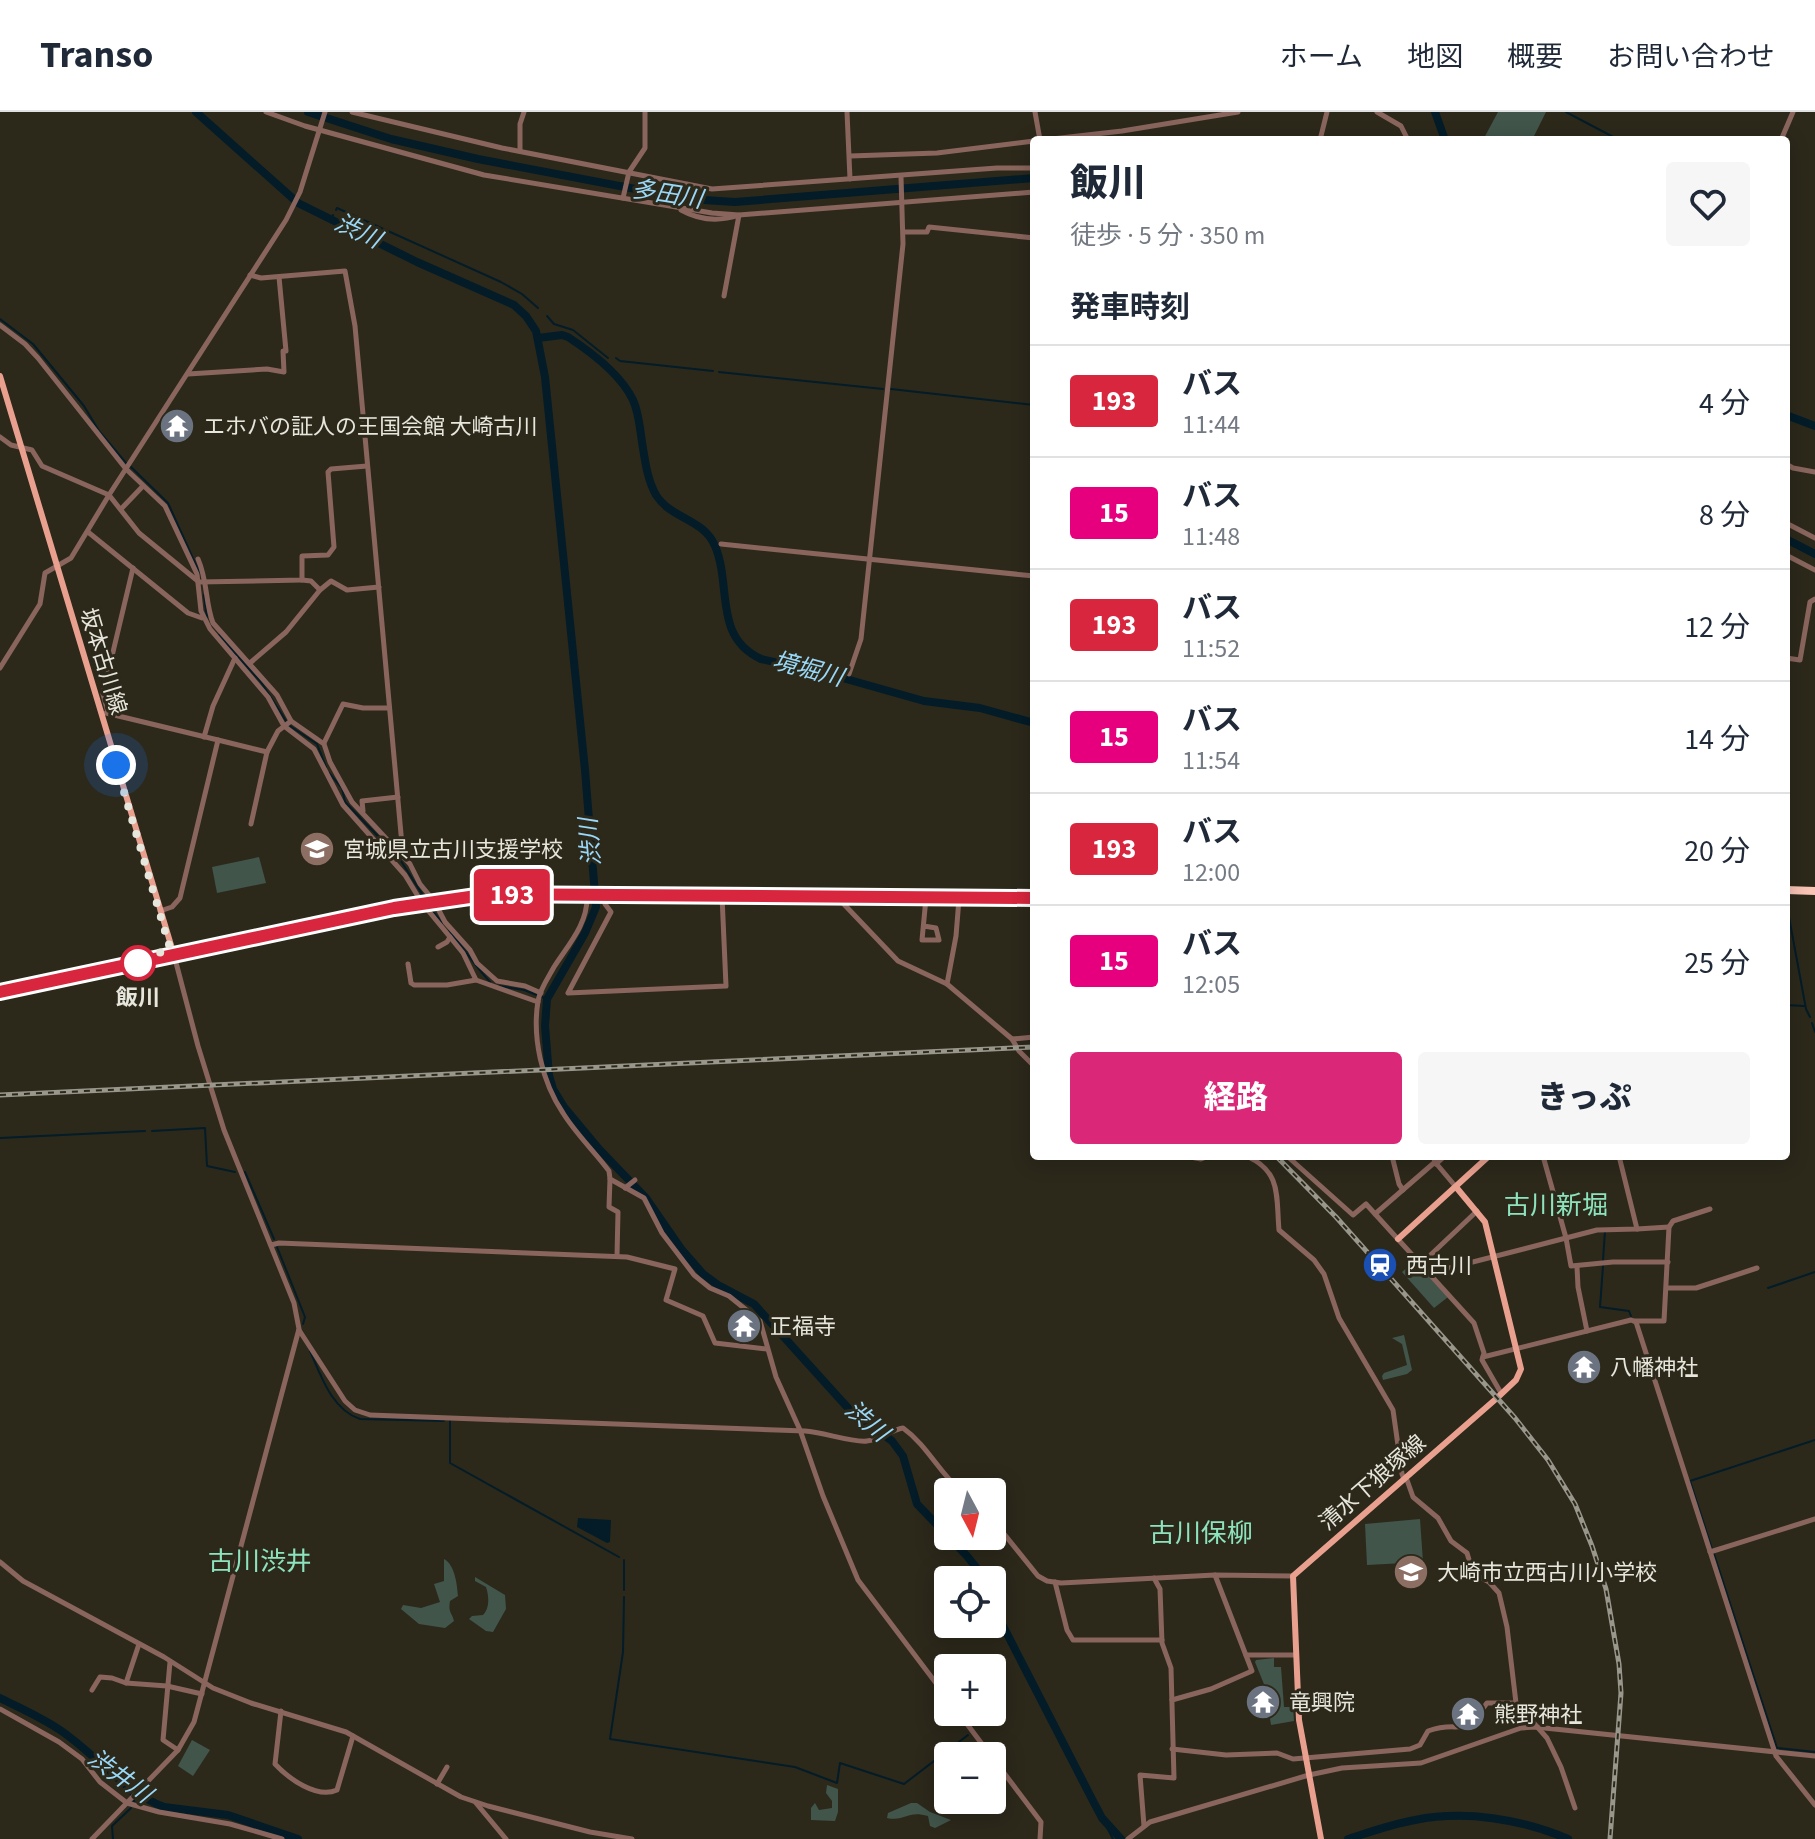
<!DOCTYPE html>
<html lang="ja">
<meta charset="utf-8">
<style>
:root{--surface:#fff;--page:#f6f6f7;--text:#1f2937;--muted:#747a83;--line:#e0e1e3;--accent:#db2777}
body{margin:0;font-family:"Source Sans 3","Noto Sans JP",sans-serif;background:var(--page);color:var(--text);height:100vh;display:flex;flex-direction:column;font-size:30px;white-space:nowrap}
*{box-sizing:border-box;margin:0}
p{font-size:26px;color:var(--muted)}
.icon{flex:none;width:44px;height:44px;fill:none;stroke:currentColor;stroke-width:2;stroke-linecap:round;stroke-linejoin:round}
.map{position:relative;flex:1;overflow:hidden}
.details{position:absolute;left:1030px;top:24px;width:760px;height:1024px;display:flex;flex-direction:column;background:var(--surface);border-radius:8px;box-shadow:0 4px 20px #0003}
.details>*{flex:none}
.badge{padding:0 16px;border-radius:6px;font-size:28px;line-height:52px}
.needle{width:52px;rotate:173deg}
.buttons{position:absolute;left:934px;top:1366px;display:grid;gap:16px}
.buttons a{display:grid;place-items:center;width:72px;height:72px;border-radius:8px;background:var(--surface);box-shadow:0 4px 20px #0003;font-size:40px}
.you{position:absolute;width:40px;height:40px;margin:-20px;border:6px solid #fff;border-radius:50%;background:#1a73e8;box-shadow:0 0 0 12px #1a73e833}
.map>.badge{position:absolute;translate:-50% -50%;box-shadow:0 0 0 4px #fff}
h2{padding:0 40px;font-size:30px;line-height:72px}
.round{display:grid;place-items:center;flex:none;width:84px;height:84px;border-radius:8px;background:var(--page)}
.headline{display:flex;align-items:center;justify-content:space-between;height:136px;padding:0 40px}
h1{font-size:38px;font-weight:800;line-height:60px}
.action{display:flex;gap:16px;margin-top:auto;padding:16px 40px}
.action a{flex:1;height:92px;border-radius:8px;background:var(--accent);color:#fff;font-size:32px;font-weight:800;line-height:92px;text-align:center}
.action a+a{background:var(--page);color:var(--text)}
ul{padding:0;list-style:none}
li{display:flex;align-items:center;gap:24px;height:112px;padding:0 40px;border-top:2px solid var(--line)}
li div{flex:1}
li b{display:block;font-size:30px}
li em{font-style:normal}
li .badge{min-width:88px;font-weight:700;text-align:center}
header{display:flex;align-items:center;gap:48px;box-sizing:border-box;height:112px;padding:0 40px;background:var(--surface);border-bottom:2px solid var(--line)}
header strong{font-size:38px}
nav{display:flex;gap:44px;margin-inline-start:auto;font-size:28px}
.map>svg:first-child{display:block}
</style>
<header>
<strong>Transo</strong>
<nav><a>ホーム</a><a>地図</a><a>概要</a><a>お問い合わせ</a></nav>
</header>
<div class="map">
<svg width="1815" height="1727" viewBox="0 0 1815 1727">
<rect width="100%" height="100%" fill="#2c291b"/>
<g fill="#41554b">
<path d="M1498,0H1546L1532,28H1483Z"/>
<path d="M259,745L266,771L217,781L212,755Z"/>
<path d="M1415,1149L1448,1185L1434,1196L1402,1160Z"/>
<path d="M1404,1223L1412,1258L1407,1262L1383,1268L1382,1264L1384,1261L1407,1253L1402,1232L1392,1226Z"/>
<path d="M1420,1407L1423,1450L1367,1453L1365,1412Z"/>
<path d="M444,1447C455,1453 457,1472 458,1484L450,1489C448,1501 452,1500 454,1509L445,1516L419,1512L401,1497L403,1493L421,1496L440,1490L434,1472L444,1469Z"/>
<path d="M475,1465L505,1483L506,1497L493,1520L486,1519L469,1507L472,1504L483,1503C490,1496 489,1484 486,1475L475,1469Z"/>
<path d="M1274,1546V1555H1281L1284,1595H1293L1294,1609L1271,1613L1269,1600H1264L1261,1593L1269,1590L1270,1587L1255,1550L1256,1548Z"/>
<path d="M192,1628L210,1638L193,1664L178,1654Z"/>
<path d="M827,1673L838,1677V1700L835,1709L811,1708V1696L815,1691L819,1698L832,1696V1689L826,1681Z"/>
<path d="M911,1691H917L930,1700L951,1708L935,1716L930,1714L928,1704C906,1698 906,1710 887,1706L888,1701Z"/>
</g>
<path fill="#031c28" d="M578,1406L611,1408L610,1430L607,1431L577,1415Z"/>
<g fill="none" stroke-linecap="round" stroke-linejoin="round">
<g stroke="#031c28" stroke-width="2">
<path d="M1566,0L1619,28"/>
<path d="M336,98L337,96L501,170L522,182L538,196"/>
<path d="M331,108L333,103"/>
<path d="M547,204L554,212L573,218L608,246"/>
<path d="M0,207L33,232L84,294L99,319L126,351"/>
<path d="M616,246L620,249L713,259"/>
<path d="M719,260L883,277"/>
<path d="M891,277L1034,293"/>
<path d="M131,355L168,391L200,462"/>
<path d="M204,483L207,505"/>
<path d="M219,523L261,570L286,609"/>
<path d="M290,614L317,632L326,655"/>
<path d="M329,661L342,676L345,690L399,746L426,788"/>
<path d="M1786,789L1806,897L1810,905"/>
<path d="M429,794L442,811"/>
<path d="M449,819C464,836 474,853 490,870"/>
<path d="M499,874L524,878L547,887"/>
<path d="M1786,893L1804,894"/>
<path d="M1812,911L1815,920"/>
<path d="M152,1019L205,1016L207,1054L235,1060"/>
<path d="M0,1026L145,1019"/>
<path d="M245,1060L274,1127"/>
<path d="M277,1135L305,1205L303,1212"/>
<path d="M1603,1148L1605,1119"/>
<path d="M1603,1154L1600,1195L1629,1199L1631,1204"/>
<path d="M1768,1176L1815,1160"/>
<path d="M310,1239C321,1264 332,1298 360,1307L444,1309"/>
<path d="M450,1309V1351L619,1445"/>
<path d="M1712,1437L1690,1369L1815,1328"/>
<path d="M1714,1442L1777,1636L1815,1640"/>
<path d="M624,1478V1448"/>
<path d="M624,1485L623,1540L610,1627L795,1655L837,1671L840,1651L904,1672L968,1623"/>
<path d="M127,1676L135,1691"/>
<path d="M1102,1706L1113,1727"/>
<path d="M113,1727L112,1714L131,1696"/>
</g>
<g stroke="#031c28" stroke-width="8">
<path d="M196,0L298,91L417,150L514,193L526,204L536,219L545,265L585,658L596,795L585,821L547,887L545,914L549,963L553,977L564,995L599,1037L646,1086L682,1138L703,1162L718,1173L754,1192L848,1296L892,1329L903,1344L917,1392L967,1444L986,1468"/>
<path d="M308,0L391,27L478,47L688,87L735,90L1034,66"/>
<path d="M1435,0L1445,28"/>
<path d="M538,226L562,223L568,225C591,240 621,263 633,288C639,301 640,317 642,330C645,348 647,367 656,383C671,407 704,407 715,434C732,474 713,525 761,547L832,563L924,589L980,596L1034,611"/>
<path d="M1786,303L1815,314"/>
<path d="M1786,427L1815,442"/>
<path d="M992,1483L1001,1510L1092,1687L1102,1706L1121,1727"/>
<path d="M0,1586C20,1596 41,1605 60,1618C97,1643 122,1679 164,1695L228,1703L298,1727"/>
<path d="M1348,1727C1370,1720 1392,1712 1415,1708C1465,1698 1521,1707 1568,1727"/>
</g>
<g stroke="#89655d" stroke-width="5">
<path d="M266,0L305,14L484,63L712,101L739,103L1034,80"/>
<path d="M352,0L502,36L712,77L997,56H1034"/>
<path d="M847,0L850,67"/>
<path d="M1035,0L1040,28"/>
<path d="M1377,0L1401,14L1408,28"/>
<path d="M1043,28L1122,19L1238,0"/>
<path d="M1320,28L1327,0"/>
<path d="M1781,28L1793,0"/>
<path d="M520,39V12L524,0"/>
<path d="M850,44L937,41L1034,29"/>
<path d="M623,86L629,60L645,36V0"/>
<path d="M681,98C699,108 719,110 739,103L724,184"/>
<path d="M904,120H927L929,115L1034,126"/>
<path d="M250,163L261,166L345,159L355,214L403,744"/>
<path d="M0,213L25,232L38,246L126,357L165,394L197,462L201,499L210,517L268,585L284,614L314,637L343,693L405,763L422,791L450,825L447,830L438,835"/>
<path d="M188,262L267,257L284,260L283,239H286L279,165"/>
<path d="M0,325L11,333L32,338L42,354L109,383L139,421L199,470L302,468V444L328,443L334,435L328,360L331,357L367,354"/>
<path d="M1786,352L1793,356L1815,360"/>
<path d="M122,396L143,374"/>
<path d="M1786,411L1815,426"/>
<path d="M88,420L188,501L202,506"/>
<path d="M721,432L1034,464"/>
<path d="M1786,443L1815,458"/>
<path d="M198,447C208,470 205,490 213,511L277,583L291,609L324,632L330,650L352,690L410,752L420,772L434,789L445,810L470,838L477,851L497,869L525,874L541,881"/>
<path d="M302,468L311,469L320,478"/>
<path d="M1786,546L1800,548L1810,490L1815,487"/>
<path d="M250,551L286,520L320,478L331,469L347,478L379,475"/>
<path d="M0,556L40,492L45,461L71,446L109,383L286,108L300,80L325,0"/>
<path d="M849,562L861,527L903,132L901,65"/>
<path d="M108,600L103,582L133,456"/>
<path d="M106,601L218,628"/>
<path d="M204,625L213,594L235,546"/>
<path d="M324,631L343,592L363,596H389"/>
<path d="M363,699L362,689L398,685"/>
<path d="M251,712L267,640"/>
<path d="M587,784C588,812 568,833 554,855C548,866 540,877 538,889C532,926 542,970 563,1001C576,1022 594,1039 609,1059L610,1067L644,1086L662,1121L694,1163L710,1176L729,1184L760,1209L776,1265L800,1318L823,1384L858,1468L948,1587"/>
<path d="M605,784V792L611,800L568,881L726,874L722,784"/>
<path d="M838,786L898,849L947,872L1012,927L1019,939L1034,954"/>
<path d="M160,799L172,795L180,786L218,628L267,640L278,619L291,609"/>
<path d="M924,814L936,816L939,828H922L926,786"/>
<path d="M450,825L463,841L476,868L538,890"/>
<path d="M408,852L411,871L414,873H447L476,868"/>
<path d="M947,872L956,824L959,787"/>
<path d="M1012,927L1034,925"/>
<path d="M1185,1044L1201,1047L1209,1044"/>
<path d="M1246,1044C1282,1059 1276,1085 1279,1118L1314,1148L1324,1162L1339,1206L1393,1298L1402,1362L1404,1367L1407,1368L1413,1385L1438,1406L1451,1429L1467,1441L1473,1461L1489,1470L1499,1481L1507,1515L1516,1591L1547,1626L1561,1655L1575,1696"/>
<path d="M1287,1044L1353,1103L1366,1092L1474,1211L1484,1241L1482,1248L1501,1281"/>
<path d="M1392,1044L1399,1072L1403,1078"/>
<path d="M1433,1044L1435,1050L1456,1075"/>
<path d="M1543,1044L1566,1126L1597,1118L1637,1117L1619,1044"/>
<path d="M1436,1052L1445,1044"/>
<path d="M610,1067L609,1095L618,1100L617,1144"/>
<path d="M625,1076L635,1068"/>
<path d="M1375,1102L1435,1050"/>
<path d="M1637,1117L1669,1115"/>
<path d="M271,1133L279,1131L627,1145L675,1157L666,1188L703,1204L715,1231L767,1237"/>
<path d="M1421,1152L1477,1099"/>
<path d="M1577,1155L1578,1175L1587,1219"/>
<path d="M1430,1161L1566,1126L1571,1154L1613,1150H1668"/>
<path d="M1667,1176H1696L1757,1156"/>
<path d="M1634,1209H1664L1669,1115L1673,1109L1710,1097"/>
<path d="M299,1218L345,1289L355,1298L370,1303L805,1319C823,1320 853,1331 867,1329C881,1328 890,1318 903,1316C928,1334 939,1361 962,1380"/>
<path d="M1483,1245L1631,1208L1636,1210L1776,1644L1815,1693"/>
<path d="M992,1407L1038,1464L1047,1469L1061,1471L1215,1463L1293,1464"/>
<path d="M1710,1440L1815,1407"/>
<path d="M0,1450L23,1469L164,1545L213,1576L251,1591L346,1620L461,1685L488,1694L590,1720L632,1727"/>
<path d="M1055,1470L1067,1518L1073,1528H1162"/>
<path d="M1246,1543H1295"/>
<path d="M170,1550L163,1628L178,1638"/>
<path d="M126,1571L139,1532"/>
<path d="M92,1578L100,1565L112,1566L126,1571L167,1574L202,1582"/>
<path d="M1172,1588L1211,1577L1252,1559L1215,1463"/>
<path d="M0,1597L59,1630L82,1647L100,1670L127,1691L159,1700L230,1712L282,1727"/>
<path d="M281,1599L275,1652C289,1667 317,1687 337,1678L353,1624"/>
<path d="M958,1600L991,1644"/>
<path d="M1172,1637L1226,1643L1277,1641L1293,1647L1410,1637L1420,1633L1428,1619C1462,1607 1460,1629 1487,1591H1516"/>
<path d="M992,1645L1041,1710L1040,1727"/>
<path d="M437,1672L447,1655"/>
<path d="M476,1691L506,1727"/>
<path d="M1144,1714L1140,1663L1174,1666L1171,1556L1162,1531L1160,1477L1154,1466"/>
<path d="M92,1727L178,1638L194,1610L299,1217L294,1191L224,1018L198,934L174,843"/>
<path d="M1128,1727L1150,1710L1309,1663L1342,1656L1421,1651L1521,1616L1535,1615L1815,1644"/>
</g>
<g stroke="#eaa08f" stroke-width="6">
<path d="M0,264L174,843"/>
<path d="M1398,1127L1489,1044"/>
<path d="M1321,1727L1299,1608L1293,1464L1497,1286L1516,1268L1521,1257L1485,1110L1456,1075"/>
</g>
<g stroke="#f9c3b6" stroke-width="8">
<path d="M1786,778L1815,779"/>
<path d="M0,880L394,796L490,782L1034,786"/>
</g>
<g stroke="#99978b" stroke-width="5">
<g id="rail">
<path d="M0,983L1034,935"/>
<path d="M1276,1044L1336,1105L1515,1306L1548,1348L1575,1392L1592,1434L1606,1477L1619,1552L1621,1581L1610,1727"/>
</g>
</g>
<use href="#rail" stroke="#2c291b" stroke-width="2" stroke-dasharray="6" stroke-linecap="butt"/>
</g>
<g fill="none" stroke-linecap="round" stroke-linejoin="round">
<g stroke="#fff" stroke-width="18">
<path id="line" d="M0,880L394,796L490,782L1034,786"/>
</g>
<use href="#line" stroke="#d7263d" stroke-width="12"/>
<path stroke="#e7e6dc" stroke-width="8" stroke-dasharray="0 14.4" d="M116,653L170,836L138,851"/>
</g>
<defs>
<g id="temple-disc" transform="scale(1.8)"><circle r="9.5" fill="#6b7280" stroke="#2c291b"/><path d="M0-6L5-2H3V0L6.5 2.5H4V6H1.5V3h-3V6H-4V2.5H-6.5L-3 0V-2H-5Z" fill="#fff"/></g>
<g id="school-disc" transform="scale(1.8)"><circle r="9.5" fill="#8d6e63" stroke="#2c291b"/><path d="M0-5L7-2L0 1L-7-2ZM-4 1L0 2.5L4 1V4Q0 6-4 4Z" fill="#fff"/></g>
<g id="station-disc" transform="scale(1.8)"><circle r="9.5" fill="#1a4fb4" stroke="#2c291b"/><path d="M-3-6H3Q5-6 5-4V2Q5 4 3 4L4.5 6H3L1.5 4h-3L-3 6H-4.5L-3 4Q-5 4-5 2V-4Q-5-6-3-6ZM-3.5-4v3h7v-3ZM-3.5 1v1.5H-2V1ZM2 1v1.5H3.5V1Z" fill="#fff"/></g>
</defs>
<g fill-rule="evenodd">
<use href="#temple-disc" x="177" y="314"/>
<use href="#school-disc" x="317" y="737"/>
<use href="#station-disc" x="1380" y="1153"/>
<use href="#temple-disc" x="744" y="1214"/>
<use href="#temple-disc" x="1584" y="1255"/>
<use href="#school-disc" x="1411" y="1460"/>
<use href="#temple-disc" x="1263" y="1590"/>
<use href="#temple-disc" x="1468" y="1602"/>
</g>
<circle fill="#fff" stroke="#d7263d" stroke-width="4" cx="138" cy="851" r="16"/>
<g text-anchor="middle" stroke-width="6" stroke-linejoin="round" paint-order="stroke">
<g font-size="22" fill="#e7e6dc" stroke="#2c291b" text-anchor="start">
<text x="203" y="322">エホバの証人の王国会館 大崎古川</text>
<text x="343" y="745">宮城県立古川支援学校</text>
<text x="1406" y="1161">西古川</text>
<text x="770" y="1222">正福寺</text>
<text x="1610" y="1263">八幡神社</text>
<text x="1437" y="1468">大崎市立西古川小学校</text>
<text x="1289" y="1598">竜興院</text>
<text x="1494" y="1610">熊野神社</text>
</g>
<g font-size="22" fill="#e7e6dc" stroke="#2c291b">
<text transform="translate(104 549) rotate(73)" y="8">坂本古川線</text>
<text transform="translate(1372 1370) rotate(-41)" y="8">清水下狼塚線</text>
</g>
<g font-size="22" font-weight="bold" fill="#e7e6dc" stroke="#2c291b">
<text x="138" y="893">飯川</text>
</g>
<g font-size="24" font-style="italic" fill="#99d8f9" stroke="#2c291b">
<text transform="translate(667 82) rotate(9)" y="8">多田川</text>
<text transform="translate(358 119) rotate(25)" y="8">渋川</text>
<text transform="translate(808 557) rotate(15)" y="8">境堀川</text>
<text transform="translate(590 730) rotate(-95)" y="8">渋川</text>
<text transform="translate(867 1309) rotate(40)" y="8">渋川</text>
<text transform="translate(120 1664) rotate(36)" y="8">渋井川</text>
</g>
<g font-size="26" fill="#8ce3bd" stroke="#2c291b">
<text x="1556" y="1102">古川新堀</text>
<text x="1201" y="1430">古川保柳</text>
<text x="260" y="1458">古川渋井</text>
</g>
</g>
</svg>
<div class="buttons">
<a><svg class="needle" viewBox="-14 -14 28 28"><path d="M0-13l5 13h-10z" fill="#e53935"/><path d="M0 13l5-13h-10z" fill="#747a83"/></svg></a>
<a><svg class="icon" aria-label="locate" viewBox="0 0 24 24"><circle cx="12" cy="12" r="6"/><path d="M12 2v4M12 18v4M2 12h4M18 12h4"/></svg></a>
<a>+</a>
<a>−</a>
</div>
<div class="you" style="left:116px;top:653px"></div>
<b class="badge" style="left:512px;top:783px;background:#d7263d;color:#fff">193</b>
<section class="details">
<div class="headline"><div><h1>飯川</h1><p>徒歩 · 5 分 · 350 m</p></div><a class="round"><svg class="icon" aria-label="heart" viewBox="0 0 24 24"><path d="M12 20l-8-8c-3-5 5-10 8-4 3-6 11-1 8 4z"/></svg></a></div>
<h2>発車時刻</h2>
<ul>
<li><span class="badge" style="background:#d7263d;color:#fff">193</span><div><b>バス</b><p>11:44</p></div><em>4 分</em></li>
<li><span class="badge" style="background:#e6007e;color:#fff">15</span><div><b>バス</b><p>11:48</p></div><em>8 分</em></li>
<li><span class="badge" style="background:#d7263d;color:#fff">193</span><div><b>バス</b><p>11:52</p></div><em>12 分</em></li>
<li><span class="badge" style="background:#e6007e;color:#fff">15</span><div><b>バス</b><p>11:54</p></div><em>14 分</em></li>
<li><span class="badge" style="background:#d7263d;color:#fff">193</span><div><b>バス</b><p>12:00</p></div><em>20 分</em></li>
<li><span class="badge" style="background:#e6007e;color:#fff">15</span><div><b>バス</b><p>12:05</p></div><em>25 分</em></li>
</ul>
<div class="action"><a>経路</a><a>きっぷ</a></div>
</section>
</div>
